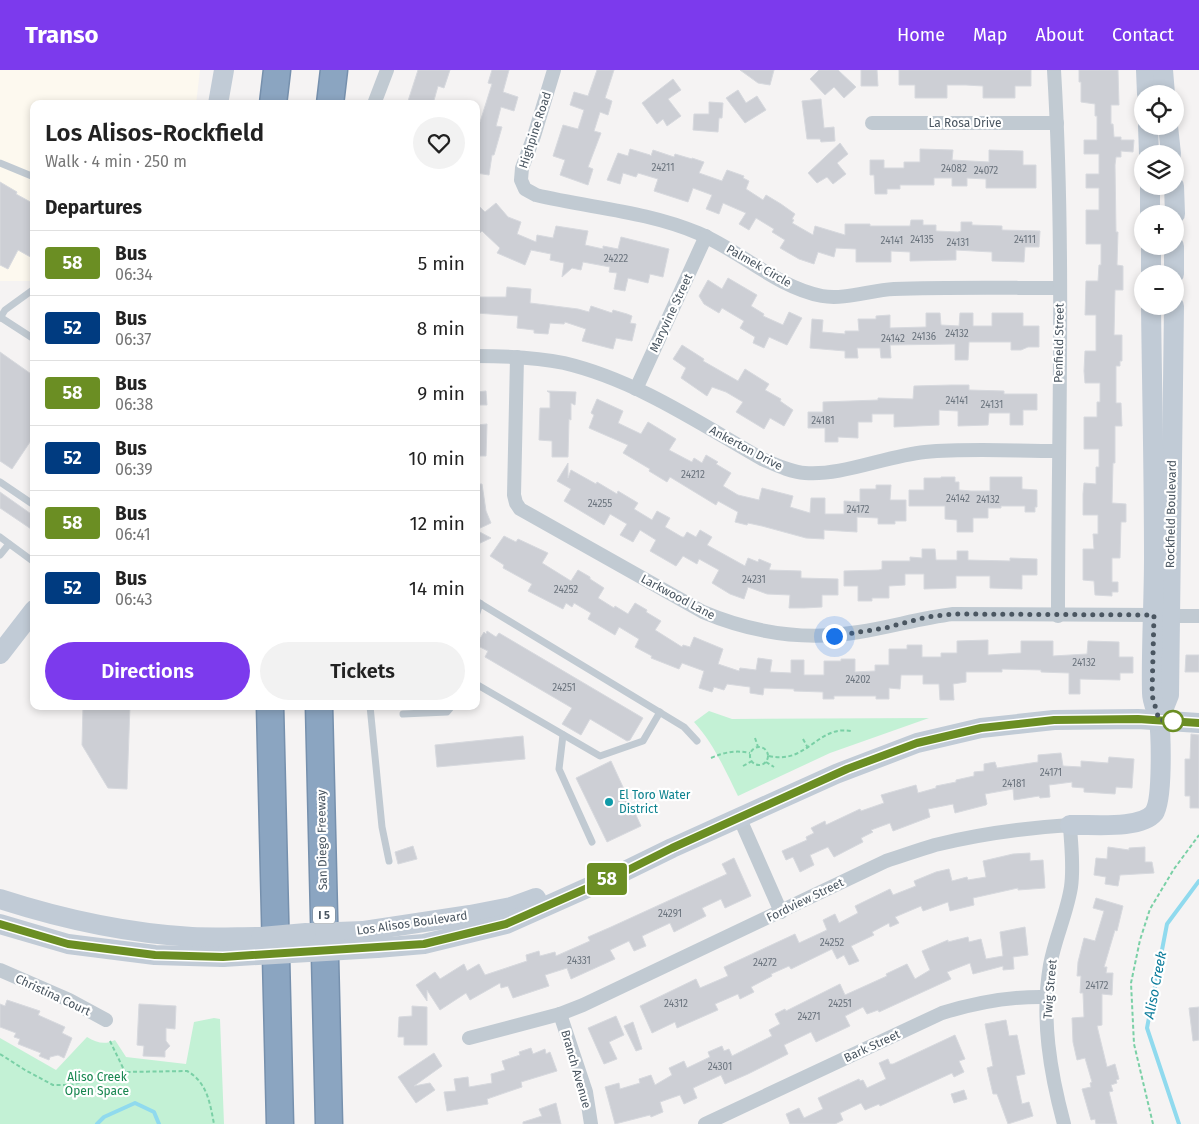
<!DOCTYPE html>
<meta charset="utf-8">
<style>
:root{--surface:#fff;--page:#f2f2f2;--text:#222;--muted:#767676;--line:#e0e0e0;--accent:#7c3aed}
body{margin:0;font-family:"Fira Sans",sans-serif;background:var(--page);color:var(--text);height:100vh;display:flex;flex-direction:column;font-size:19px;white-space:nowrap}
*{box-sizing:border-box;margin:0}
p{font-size:16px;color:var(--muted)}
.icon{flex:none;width:28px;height:28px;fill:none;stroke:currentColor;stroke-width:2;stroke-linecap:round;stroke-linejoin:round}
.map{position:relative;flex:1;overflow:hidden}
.panel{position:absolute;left:30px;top:30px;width:450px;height:610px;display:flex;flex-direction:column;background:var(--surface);border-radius:10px;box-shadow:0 2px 8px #0003}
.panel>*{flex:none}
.badge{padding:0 10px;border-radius:4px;font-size:18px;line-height:32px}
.controls{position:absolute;left:1134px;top:15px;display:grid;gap:10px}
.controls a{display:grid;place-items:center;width:50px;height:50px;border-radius:50%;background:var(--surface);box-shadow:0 2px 8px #0003;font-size:25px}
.you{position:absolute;width:25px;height:25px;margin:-12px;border:4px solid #fff;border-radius:50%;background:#1a73e8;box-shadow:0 0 0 8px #1a73e833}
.map>.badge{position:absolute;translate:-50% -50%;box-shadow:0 0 0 2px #fff}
h2{padding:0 15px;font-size:19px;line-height:45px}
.round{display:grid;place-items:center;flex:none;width:52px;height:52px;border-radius:26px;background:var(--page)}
.headline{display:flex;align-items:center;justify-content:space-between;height:85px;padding:0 15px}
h1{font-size:24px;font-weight:600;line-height:38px}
.action{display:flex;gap:10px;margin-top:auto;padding:10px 15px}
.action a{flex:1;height:58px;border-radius:30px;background:var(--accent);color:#fff;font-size:20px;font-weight:600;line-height:58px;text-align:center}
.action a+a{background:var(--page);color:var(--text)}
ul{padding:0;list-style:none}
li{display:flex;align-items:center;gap:15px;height:65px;padding:0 15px;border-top:1px solid var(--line)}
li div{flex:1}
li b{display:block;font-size:19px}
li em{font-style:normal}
li .badge{min-width:55px;font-weight:700;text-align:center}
header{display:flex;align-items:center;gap:30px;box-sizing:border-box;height:70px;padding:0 25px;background:var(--accent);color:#fff}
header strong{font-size:24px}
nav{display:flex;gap:28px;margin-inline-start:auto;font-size:18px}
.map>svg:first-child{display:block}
</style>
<header>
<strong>Transo</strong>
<nav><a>Home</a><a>Map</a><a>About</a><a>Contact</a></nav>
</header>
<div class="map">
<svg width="1199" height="1054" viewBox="0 0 1199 1054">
<rect width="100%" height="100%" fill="#f5f3f3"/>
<path fill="#fdf9ef" d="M0,0H200L196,34H34V211H0Z"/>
<g fill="#c3f1d5">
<path d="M709,641L732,649L929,648L830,683L738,726C725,700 714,674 694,652Z"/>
<path d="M214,948L220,949L224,1054H0V968L56,1000L87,967C97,973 105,975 115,970L126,987L186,994L194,952Z"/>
</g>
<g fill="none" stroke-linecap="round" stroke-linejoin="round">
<g stroke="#90daee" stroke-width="4">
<path d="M97,1054L104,1047L135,1033L154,1042L159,1054"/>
<path d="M1179,1054L1147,958L1167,854L1199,811"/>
</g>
</g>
<g fill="#cdcfd5" stroke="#d7d9de">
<path d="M418,0H450L444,18L438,16L433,34H416L408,31Z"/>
<path d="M492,0H509L503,22L518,27L514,41L501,37L496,56L502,57L494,85H492L489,105L476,103L478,78L476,77V51L480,52L492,14L488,13Z"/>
<path d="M597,0H614L605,28L612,31L608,45L600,42L594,61L601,63L588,97L593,99L588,115L560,105L565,90L553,86L563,55L578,59L584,40L570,35L574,22L588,26Z"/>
<path d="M740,0H774L770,15L758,13Z"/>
<path d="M819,0H838L856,17L844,28L834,17L825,25L810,9Z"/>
<path d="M861,0H877L878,16H861Z"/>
<path d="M899,0H1031V16H1015V28H983V16L966,15H947V28H915V15H899Z"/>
<path d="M1079,0H1118L1119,35H1111V54H1113L1114,67H1121V70H1134L1133,82L1121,81V87H1116L1115,95L1116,162H1118L1117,195L1123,196V220H1115L1114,265H1122V291H1120V296H1116V333H1121L1122,356H1115V393H1113L1112,433L1126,434V452H1121L1120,488H1112V512H1118V522H1112V526L1095,525L1094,511L1083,510V479H1094L1093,464H1098V445H1083V424L1084,413L1096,414V397H1099V379H1084V347H1097V332H1100V313H1085L1084,301L1085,281H1096V245H1085L1086,211H1098L1099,195H1101V174H1086V140H1099V118H1086V104H1099V84H1084V70H1097V46H1095V34L1081,32V12H1079Z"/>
<path d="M673,9L681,20L668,29L681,46L667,56L663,49L657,54L642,33Z"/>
<path d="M738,20L746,33L757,26L766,40L745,53L726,28Z"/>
<path d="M821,29L824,58L834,57L835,71L821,72L820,69H807L802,31Z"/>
<path d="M709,32L723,33L722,48H719L718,62L693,60L694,44H709Z"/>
<path d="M840,73L848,84L837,93L846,104L833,114L827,107L817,113L808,103Z"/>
<path d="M630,79L650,85L651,86L653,80L674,87L675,84L692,89V88L704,92L699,103L722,111L727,100L744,106L743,108L749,111L746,119L763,130L766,125L781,134L795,144L792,149L794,150L792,153L813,165L815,156L845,165V154H870V156H910L911,150H923V155H936V161L958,162L961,161V152H972V155L1002,156V160L1040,161L1039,177H1025L1024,192L992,191V182L956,180V190L910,191V182L891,181V192H856V179L836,178L834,187L818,182L814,194L799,189L780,178L785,170L772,162L774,159L756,148L749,160L739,154L746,143L723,133L719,144L706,139L712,125L693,118L688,132L654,121L658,109L638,103L636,107L623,103L620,114L607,110L618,83L628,86Z"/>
<path d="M920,79L953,80L952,90L989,92V80L1023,81V95H1036V118H986V109L967,108V116H952V108H934V115H900V119H887V124H875L874,105H870V90H884V98H904V92H920Z"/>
<path d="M0,112L17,122L16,124L34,134V189L18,180L8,199L0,195Z"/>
<path d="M476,133L485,142L496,133L508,147L521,152L517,164L536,172L537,165L553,168L556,156L588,161L585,175L603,179V176L618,179L621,167L669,179L663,207L650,204L648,213L628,208L625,221L614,219L617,203L609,202L610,197L583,192L581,200L572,198L562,207L564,193L550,190L551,184L531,180L525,195L497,183L500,178L482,161L476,166Z"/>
<path d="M728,208L757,225L751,236L764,244L763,246L783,255L789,242L802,248L787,275L769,267L764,278L753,273L755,267L740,258L744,251L722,238L719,243L704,234L699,226L708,210L722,219Z"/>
<path d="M507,217L531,219L530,233L578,239L589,242L591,236L612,243L613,240L627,244L632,246L630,253L636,254L632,271L616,268L613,279L582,271L586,259L565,252L564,254L550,253L548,264L534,263V260L517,258L518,246L476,243V227H506Z"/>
<path d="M926,243H940L941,255L959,256L960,243H973V256H992V243H1023V256H1039V277H1028L1021,280H1011V272H969L968,290H955V274L890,275L891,288H881L880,278H857L858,288H845V281L810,278L812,249L823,250L822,262L845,264V261H859L858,249H876V246L890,245V258L926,257Z"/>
<path d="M682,275L704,289L703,291L738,311L745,299L769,314L765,320L781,329L780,331L793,340L784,356L770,348L764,359L736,342L743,332L726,322L712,317L707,326L681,308L686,298L673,289Z"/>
<path d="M0,282L34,306V366L12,399L0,391Z"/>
<path d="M952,315H969V320L1004,321V324H1037V340H1023V355H1010V343H989L988,355L958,356V341L939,340V355L894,357V344H872V352H858V368L838,367V372H825V358H808V342H823V332L878,330V328L913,329L914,316Z"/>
<path d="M486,321L487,335H476V322Z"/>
<path d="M547,321L576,322L575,335L571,333V350L569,349L568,387H552V371L539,370L540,338H550V323Z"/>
<path d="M597,329L623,341L618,353L641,364L648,352L676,369L669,380L686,389L692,392L694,388L702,393L706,385L718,392L716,394L731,403L723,416L738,425L759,430L762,418L793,426L790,437L810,443L811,428H825V444H844V431L860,432V419H876V415H891L890,430H906V451H895V454H878V448L857,447V462L824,460V469L806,468L762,456L748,453L747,455L735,452L738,442L718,431L716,435L670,407L667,412L649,401L650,399L623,383L628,375L589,358L594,345L591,343Z"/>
<path d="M487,354L486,386H476V355Z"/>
<path d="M568,393V408L571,400L596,414L597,412L617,424L618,421L638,433L634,439L652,450L657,441L670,448L665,457L682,467H684L687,462L696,467L700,460L712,467L707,475L745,496L748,488L758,492L759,489L771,494L769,500L801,501V508L838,509V525H822V537L804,538H789L790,525L767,524L748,517L744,529L730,524L712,513L719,500L699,489L697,494L683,486L676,496L650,481L656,470L640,460L633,472L620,465L627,454L610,444L604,455L564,431L571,419L557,411Z"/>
<path d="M941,407H955V412H959V420L971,421H990V407H1022V419L1037,420V437H1035V442H1025V436H1001V438H988V448H973V462H957V450L945,449V436H909V420H924V408H941Z"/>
<path d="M476,414H482L486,441L491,453L476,460Z"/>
<path d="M0,422L34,446V461L0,438Z"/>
<path d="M476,460L491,468L476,475Z"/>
<path d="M504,466L516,472L518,469L548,483L542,493L571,511L578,500L590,507V509L604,518L598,528L614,538L615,536L628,544L635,533L647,540L646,542L661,551L655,560L682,577L683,575L690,577L694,567L723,579L718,594L739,601L740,598L756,600L758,588L772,590L770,602L791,603V590H804V605H824V591H841V589H855V602L875,601V595H889V579H907V575H922V587H941V583H957V571L988,570V585L1021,583V571H1053V586L1087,584L1088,571L1119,572V587H1133V603H1120V610L1080,609V624H1069V603L1041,602V600L1002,599V602H966V612L953,614L954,630H940L939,614H923V605H901L900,619L889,618V629H876V626H834V629H823V622L794,621V619L764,618L763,625L750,623V617L727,614L724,620L714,617L712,622L699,618L704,601L682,593L679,599L651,588L652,586L635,577L639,569L619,557L615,565L588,549L591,543L574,533L572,537L566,533L563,539L528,521L532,514L503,498L504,495L490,486Z"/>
<path d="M922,479H935L936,490H957V481H968V490L1010,491V488L1037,489V505H1022V519L990,518V506H956V518L924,519V504H905V515L889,516V528H872V531H858V516H844V501L879,500L882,499V491H910V487L922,488Z"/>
<path d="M487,561L496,567L499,563L643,648L630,670L627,671L590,649L581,665L562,654L572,638L485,587L488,581L478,576L480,573L478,572L484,562L486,564Z"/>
<path d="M1186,585H1199V602H1185Z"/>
<path d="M83,636H130L127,719L108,718L82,675Z"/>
<path d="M1191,664L1199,665V738H1190V726H1185V689H1190Z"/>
<path d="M523,666L525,689L437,697L435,675Z"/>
<path d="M1061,683L1063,696L1081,697V691L1108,693L1109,687L1134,689L1132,718L1116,717L1115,724L1084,722V718L1072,717V712L1049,715L1050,727L1040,728L1039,726L1014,730L1013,719L985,724L987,734L986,735L955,743L953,734L928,739L930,747L893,761L890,753L871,760L873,762L861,768L863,772L834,787L828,777L810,785L814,795L800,802L793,787L786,790L782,781L807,770L806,767L814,763L811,758L825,751L826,755L860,739L861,741L884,733L881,725L916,715L918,723L936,718V716L956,712V710L974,706V702L984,701V694L995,692L997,698L1038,692V685Z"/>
<path d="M611,691L641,756L607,772L576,708Z"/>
<path d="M413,776L417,789L398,794L395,782Z"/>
<path d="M1108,777L1129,780V778L1145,777V792H1152L1154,803L1120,805L1118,816L1105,814L1106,807L1094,805L1096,788L1107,789Z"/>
<path d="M1030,783V791L1043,790L1045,818L1018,820V818L973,828L974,835L950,841L948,832L923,841L921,836L895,847L899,853L890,857L889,853L872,862L874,865L851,876L859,891L849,895L844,885L837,889L832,879L791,899L789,896L771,904L772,906L751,917L754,922L740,929L738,924L715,934L718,940L677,958L675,952L652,963L640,936L696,909L700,918L728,906L724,897L795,864L799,873L827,860L823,850L835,844L839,853L858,843L855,836L890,819L893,825L916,816L914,811L936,802L949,799L952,811L967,807L968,810L986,807L983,791L1013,784Z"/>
<path d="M734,788L751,826L725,838L721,829L702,838L706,846L674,862L670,853L642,866L646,876L634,881L629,871L610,880L615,889L571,909L567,898L545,905L549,916L513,928L508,916L501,918L500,913L470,930L466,923L440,940L427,920V931L416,915L435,902L440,909L464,894L467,901L479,894L485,905L527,891L526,885L539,881L540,886L555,882L556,886L590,871L588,867L611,857L727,804L722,794Z"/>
<path d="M1096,828L1123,836L1117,861L1115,860L1104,897H1107L1106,903H1113L1112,925L1102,924V955L1097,956L1107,997L1115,994L1119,1009L1116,1010L1117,1013L1111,1015L1113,1021L1109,1022L1117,1054H1096L1095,1049L1091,1050L1082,1019L1091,1017L1090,1013L1092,1012L1085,988L1077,990L1073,972L1072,948L1084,947L1083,923H1080L1081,906H1077L1078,892L1084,868L1095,871L1104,841L1093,838Z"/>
<path d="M1025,857L1028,885L1013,887L1014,899L1003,900V896L973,904L970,893L947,902L951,909L879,942L878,940L867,944L863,937L845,946L850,956L816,972L811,962L784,975L788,984L748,1004L725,1014L721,1005L693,1018L697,1028L684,1034L680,1025L660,1032L663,1042L651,1047L650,1045L615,1054L605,1017L619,1013L620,1019L640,1013L639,1009L651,1005L655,1015L672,1005L669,998L684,991L687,998L710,987L708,982L722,976L724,981L729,979L732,986L772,966L769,960L780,954L775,944L785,939L786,941L840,914L845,925L887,906L886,904L888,903L907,894L915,909L930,900L922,881L948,870V872L968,867L969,872L981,869L986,889L1003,886L1000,862Z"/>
<path d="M7,930L40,941L38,945L65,957L62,963L72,968L64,988L58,985L50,987L49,990L39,986L41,983L18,974L20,969L14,967L16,963L0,957V934L5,936Z"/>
<path d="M139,934L176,936L175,959L166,958V971L170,976L165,981V987L143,986L144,976L137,975Z"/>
<path d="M412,936L427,937V975H404V967H398L399,947L412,946Z"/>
<path d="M1199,937V970L1193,971L1189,938Z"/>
<path d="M616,946L624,965L609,972L617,989L604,994L588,958Z"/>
<path d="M1006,950L1009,966L1017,965L1025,1004L1016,1006L1022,1034L1029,1032L1033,1046L1008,1054L997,1024H993L987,998L993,996L985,954Z"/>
<path d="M633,952L642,979L636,981L624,956Z"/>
<path d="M955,965L965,989L959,991L964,1002L954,1007L952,1003L880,1036L879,1034L865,1040L861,1033L840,1043L843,1050L835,1054H790L786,1044L799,1038L804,1048L823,1039L818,1028L835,1020L859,1009L860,1011L863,1010L867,1018L886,1009L879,993L888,989L890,994H893Z"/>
<path d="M531,978L533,984L545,979L546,984L550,982L557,1001L521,1012L522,1017L487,1029L488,1034L447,1041L444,1022L456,1021L454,1009L468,1007L469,1017L492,1013L491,1004L505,1000L502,991L520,985L519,982Z"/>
<path d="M434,983L442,996L414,1016L430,1013L435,1020L416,1033L398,1007Z"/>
<path d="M964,1020L967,1029L954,1033L951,1024Z"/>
<path d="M556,1033L561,1054H523V1052L542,1046L539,1039Z"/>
</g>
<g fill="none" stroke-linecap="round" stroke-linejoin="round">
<g stroke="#7690ad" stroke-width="29">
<g id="highway">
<path d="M273,34L277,0"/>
<path d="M330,34L334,0"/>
<path d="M270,636L280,1054"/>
<path d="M319,636L329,1054"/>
</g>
</g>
<g stroke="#7ad0a6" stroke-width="2" stroke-dasharray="4 2.5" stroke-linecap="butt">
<path d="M755,668L758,677"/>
<path d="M803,669L808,678"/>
<circle cx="759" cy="686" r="9"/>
<path d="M769,686C807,695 817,655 851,661"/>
<path d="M711,688C725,682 735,680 750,683"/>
<path d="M766,692L774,697"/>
<path d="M743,696L752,691"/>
<path d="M110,971L125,1002"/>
<path d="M0,984L25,1000L53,1015H70L125,1002L187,1001C207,1012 210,1033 214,1054"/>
<path d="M1153,1054L1134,974L1131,913L1140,870L1150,839L1174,799L1199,765"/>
</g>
<g stroke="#c1cad2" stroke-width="7">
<path d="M0,93L34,107"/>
<path d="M0,247L34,269"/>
<path d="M0,248L5,240L34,219"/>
<path d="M0,412L34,435"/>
<path d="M0,467L34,492"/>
<path d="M0,485L9,474"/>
<path d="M476,531L684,657L697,671"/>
<path d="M476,546L480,533"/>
<path d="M476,614L600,686L643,671L660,642"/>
<path d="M370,636L382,757L389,791"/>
<path d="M403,644L447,642L452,636"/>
<path d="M563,665L559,699L592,772"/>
</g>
<g stroke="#c1cad2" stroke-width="14">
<path d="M554,0L534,66L522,98L521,110L525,119L536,125C590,138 646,141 698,163C741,181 776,217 822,226C845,230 871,220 894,219C949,217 1005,218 1060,218"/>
<path d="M1054,0C1065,182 1058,364 1058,546"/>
<path d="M374,34L387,0"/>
<path d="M872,53H1057"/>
<path d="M476,286C506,286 535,287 564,293C636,310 699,353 762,389C776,395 790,402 805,403C842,406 886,386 925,382C969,378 1014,381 1058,381"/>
<path d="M517,287L514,425L516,433L520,439L703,542C753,563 805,571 859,562C892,557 920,548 953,544L1154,545"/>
<path d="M636,319L706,166"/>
<path d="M1170,546H1199"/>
<path d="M740,749L781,842"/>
<path d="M0,900L69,930L106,950"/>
<path d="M560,944L586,1022L591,1054"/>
<path d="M469,968L560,944L583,935L886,791C902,786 918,780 935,775C979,764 1024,758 1070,755C1071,776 1074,796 1071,817C1067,843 1055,868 1050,895C1041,948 1050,1002 1064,1054"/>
<path d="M705,1054L942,943C978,932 1010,926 1047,927"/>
</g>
<g stroke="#c1cbd6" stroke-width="20">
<path d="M1146,0L1147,24"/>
<path d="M1163,0L1165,24"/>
<path d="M218,34L224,0"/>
<path d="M1148,56L1149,84"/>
<path d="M1168,56L1171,84"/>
<path d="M1150,116V144"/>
<path d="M1174,116L1175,144"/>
<path d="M1151,176V204"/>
<path d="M1174,204V176"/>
<path d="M0,584L34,540"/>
<path d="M1159,650L1169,625L1174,236"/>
<path d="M1070,755C1091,754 1140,760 1154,743C1163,730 1161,666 1159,649C1157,641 1152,632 1152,623C1151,578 1154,532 1154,487C1154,403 1152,320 1151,236"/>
<path d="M0,829C62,849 126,863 192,867C214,868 238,867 261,867"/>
<path d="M0,854L68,874L155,885L223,887"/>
<path d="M364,861L470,845L511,837L536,828"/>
<path d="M377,878L424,874L506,854L625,801L672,778L836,704L917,673L981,658L1054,650L1138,649L1199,653"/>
</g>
<use href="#highway" stroke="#8ba5c1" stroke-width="26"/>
<g stroke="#c1cbd6" stroke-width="20">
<path d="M310,863L364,861"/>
<path d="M261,867L306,863"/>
<path d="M223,887L377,878"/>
</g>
</g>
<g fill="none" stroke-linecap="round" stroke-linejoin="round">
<g stroke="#fff" stroke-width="11">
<path id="line" d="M0,854L68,874L155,885L223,887L424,874L506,854L626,801L672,778L847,699L917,673L981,658L1054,650L1138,649L1199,653"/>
</g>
<use href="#line" stroke="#6b8e23" stroke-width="8"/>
<path stroke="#4a5661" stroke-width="5" stroke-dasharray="0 9" d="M834,566L885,558L927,547L953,544L1154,545L1152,625L1159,650L1173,651"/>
</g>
<circle fill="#fff" stroke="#6b8e23" stroke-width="2.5" cx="1173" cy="651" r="10"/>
<circle fill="#0f9aa8" stroke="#fff" stroke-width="2" cx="609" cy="732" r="5"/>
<g text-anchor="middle" stroke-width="4.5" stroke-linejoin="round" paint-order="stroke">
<g font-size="10" fill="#6b747e">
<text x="663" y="101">24211</text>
<text x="954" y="102">24082</text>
<text x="986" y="104">24072</text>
<text x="922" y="173">24135</text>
<text x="1025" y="173">24111</text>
<text x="892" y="174">24141</text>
<text x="958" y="176">24131</text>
<text x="616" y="192">24222</text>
<text x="957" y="267">24132</text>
<text x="924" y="270">24136</text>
<text x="893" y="272">24142</text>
<text x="957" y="334">24141</text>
<text x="992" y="338">24131</text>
<text x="823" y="354">24181</text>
<text x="693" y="408">24212</text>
<text x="958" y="432">24142</text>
<text x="988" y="433">24132</text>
<text x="600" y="437">24255</text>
<text x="858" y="443">24172</text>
<text x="754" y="513">24231</text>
<text x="566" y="523">24252</text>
<text x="1084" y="596">24132</text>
<text x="858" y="613">24202</text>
<text x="564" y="621">24251</text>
<text x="1051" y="706">24171</text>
<text x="1014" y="717">24181</text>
<text x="670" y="847">24291</text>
<text x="832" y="876">24252</text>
<text x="579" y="894">24331</text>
<text x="765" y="896">24272</text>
<text x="1097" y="919">24172</text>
<text x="676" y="937">24312</text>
<text x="840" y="937">24251</text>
<text x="809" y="950">24271</text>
<text x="720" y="1000">24301</text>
</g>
<rect fill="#fff" stroke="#808990" stroke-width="1" x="313" y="836.5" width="22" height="17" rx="4"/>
<g font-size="11" font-weight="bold" fill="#4a5661">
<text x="324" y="849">I 5</text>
</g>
<g font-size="12" fill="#4a5661" stroke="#fff">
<text x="965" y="57">La Rosa Drive</text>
<text transform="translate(535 60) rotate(-72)" y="4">Highpine Road</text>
<text transform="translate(759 196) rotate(30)" y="4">Palmek Circle</text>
<text transform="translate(671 243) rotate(-65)" y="4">Maryvine Street</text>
<text transform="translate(1059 273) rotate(-89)" y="4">Penfield Street</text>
<text transform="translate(746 378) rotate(28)" y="4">Ankerton Drive</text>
<text transform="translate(1171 444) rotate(-89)" y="4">Rockfield Boulevard</text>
<text transform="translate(678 527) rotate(28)" y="4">Larkwood Lane</text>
<text transform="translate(322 770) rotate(-91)" y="4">San Diego Freeway</text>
<text transform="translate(805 830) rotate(-26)" y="4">Fordview Street</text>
<text transform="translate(412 853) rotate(-8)" y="4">Los Alisos Boulevard</text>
<text transform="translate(1050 919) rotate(-85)" y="4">Twig Street</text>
<text transform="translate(53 925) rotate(25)" y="4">Christina Court</text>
<text transform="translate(872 976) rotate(-25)" y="4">Bark Street</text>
<text transform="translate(576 999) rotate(74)" y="4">Branch Avenue</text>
</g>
<g font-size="12" fill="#0d838f" stroke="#fff" text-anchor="start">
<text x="619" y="729">El Toro Water<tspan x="619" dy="14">District</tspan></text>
</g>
<g font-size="12" fill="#17864f" stroke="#fff">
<text x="97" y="1011">Aliso Creek<tspan x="97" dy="14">Open Space</tspan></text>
</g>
<g font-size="14" font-style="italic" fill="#0c7c9b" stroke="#fff">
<text transform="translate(1155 915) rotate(-79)" y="5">Aliso Creek</text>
</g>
</g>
</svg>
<div class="controls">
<a><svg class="icon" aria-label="locate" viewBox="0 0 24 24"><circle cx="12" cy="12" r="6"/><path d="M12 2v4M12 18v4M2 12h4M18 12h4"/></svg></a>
<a><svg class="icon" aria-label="layers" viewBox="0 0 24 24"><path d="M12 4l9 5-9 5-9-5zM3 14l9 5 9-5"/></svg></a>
<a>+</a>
<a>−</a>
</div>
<div class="you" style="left:834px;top:566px"></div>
<b class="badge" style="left:607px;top:809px;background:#6b8e23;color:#fff">58</b>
<section class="panel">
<div class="headline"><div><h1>Los Alisos-Rockfield</h1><p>Walk · 4 min · 250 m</p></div><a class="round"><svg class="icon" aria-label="heart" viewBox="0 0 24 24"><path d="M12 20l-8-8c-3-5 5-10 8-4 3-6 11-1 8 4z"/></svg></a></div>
<h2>Departures</h2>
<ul>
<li><span class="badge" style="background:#6b8e23;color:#fff">58</span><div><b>Bus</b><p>06:34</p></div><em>5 min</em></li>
<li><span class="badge" style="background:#003b80;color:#fff">52</span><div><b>Bus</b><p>06:37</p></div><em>8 min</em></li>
<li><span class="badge" style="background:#6b8e23;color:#fff">58</span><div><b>Bus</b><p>06:38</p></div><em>9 min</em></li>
<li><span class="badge" style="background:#003b80;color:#fff">52</span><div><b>Bus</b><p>06:39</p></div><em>10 min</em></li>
<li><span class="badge" style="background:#6b8e23;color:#fff">58</span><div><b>Bus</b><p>06:41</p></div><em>12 min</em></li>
<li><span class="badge" style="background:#003b80;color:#fff">52</span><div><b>Bus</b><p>06:43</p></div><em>14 min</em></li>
</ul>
<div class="action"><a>Directions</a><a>Tickets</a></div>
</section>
</div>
